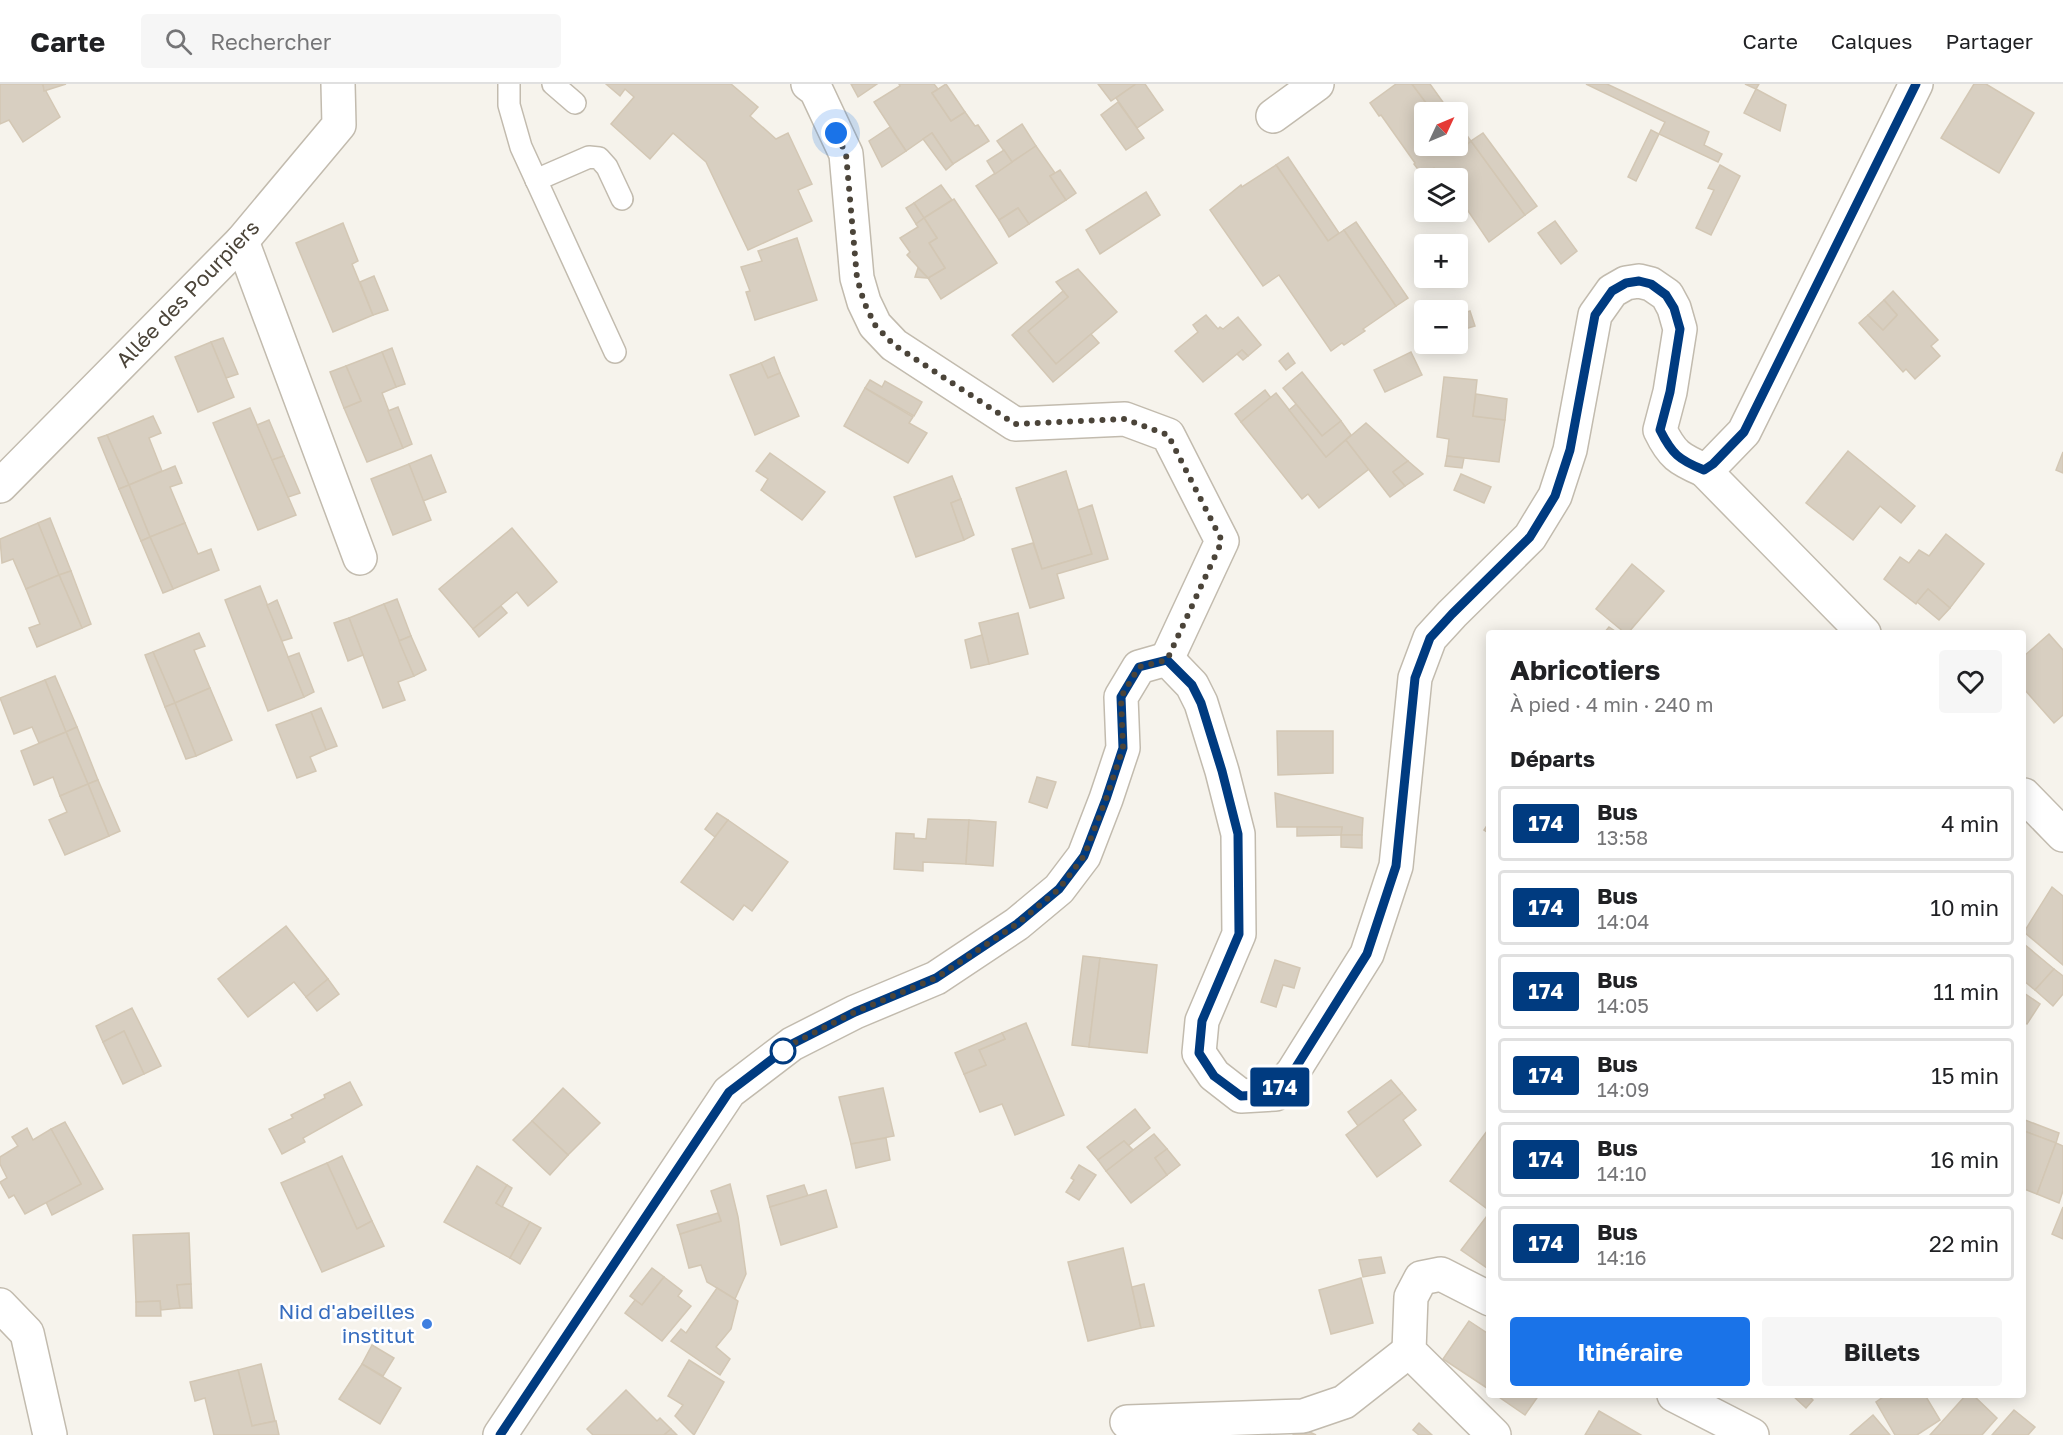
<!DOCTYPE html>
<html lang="fr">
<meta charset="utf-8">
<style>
:root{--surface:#fff;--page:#f6f6f6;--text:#202124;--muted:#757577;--line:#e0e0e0;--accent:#1a73e8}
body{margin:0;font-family:"Golos Text",sans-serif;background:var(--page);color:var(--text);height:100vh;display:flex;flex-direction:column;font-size:22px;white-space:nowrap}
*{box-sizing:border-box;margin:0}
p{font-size:20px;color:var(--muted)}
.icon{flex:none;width:33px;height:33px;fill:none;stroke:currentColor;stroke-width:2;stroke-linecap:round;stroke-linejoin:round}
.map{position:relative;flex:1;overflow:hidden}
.sheet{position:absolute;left:1486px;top:546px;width:540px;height:768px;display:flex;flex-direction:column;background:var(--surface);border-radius:6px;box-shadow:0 3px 15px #0003}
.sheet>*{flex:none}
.badge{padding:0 12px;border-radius:4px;font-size:21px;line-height:39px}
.needle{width:39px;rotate:46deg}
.fabs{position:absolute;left:1414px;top:18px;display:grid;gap:12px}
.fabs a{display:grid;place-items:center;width:54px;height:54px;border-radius:6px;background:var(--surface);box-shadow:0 3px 15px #0003;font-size:30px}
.you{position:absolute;width:30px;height:30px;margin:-15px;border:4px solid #fff;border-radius:50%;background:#1a73e8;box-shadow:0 0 0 9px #1a73e833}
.map>.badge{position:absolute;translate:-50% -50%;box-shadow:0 0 0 3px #fff}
h2{padding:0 24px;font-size:22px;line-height:54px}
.round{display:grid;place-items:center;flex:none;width:63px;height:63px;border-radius:6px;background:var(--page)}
.headline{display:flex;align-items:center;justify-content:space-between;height:102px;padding:0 24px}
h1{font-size:28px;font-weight:700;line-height:45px}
.cta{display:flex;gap:12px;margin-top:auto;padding:12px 24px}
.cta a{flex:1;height:69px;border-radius:6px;background:var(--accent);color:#fff;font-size:24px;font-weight:700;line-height:69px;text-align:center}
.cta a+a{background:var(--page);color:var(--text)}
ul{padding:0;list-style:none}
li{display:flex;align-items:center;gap:18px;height:75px;margin:0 12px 9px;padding:0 12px;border:3px solid var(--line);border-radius:6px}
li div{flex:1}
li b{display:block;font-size:22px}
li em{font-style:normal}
li .badge{min-width:66px;font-weight:700;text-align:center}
header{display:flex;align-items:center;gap:36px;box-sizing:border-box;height:84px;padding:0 30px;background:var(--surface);border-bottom:2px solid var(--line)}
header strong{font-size:28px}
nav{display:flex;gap:33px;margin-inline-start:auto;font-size:21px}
.search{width:420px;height:54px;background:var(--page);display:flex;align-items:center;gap:15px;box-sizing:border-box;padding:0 21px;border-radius:6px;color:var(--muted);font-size:22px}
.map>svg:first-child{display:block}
</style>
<header>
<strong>Carte</strong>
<div class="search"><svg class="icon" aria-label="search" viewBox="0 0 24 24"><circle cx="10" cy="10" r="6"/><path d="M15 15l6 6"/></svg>Rechercher</div>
<nav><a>Carte</a><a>Calques</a><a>Partager</a></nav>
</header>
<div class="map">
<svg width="2063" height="1351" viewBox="0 0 2063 1351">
<rect width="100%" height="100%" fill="#f6f3ec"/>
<g fill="#d8cfc1" stroke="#d3c7b4" stroke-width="1.5">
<path d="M0,0H42L60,33L23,58L9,36L0,40Z"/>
<path d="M43,0H66L44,7Z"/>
<path d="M606,0H731L758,23L750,32L776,55L788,49L812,100L798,106L812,137L748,166L706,78L673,49L650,75L611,40L634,13L625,5L620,12Z"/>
<path d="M851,0H877L858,13Z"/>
<path d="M899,0H934L938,5L932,9L951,37L965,28L975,42L978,41L989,57L953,80L932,49L906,67L874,18L900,2Z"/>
<path d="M946,0L965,28L951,37L932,9Z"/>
<path d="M1098,0H1136L1111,17Z"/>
<path d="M1136,0H1145L1163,26L1137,44L1116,14Z"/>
<path d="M1396,0H1412L1433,28H1425V62H1457L1460,66L1471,57L1525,131L1489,158L1458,112V94H1442L1434,84L1423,92L1414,80L1415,79L1381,31L1379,32L1370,19Z"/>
<path d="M1412,0H1430L1450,28H1433Z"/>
<path d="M1586,0H1607L1709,48L1704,61L1722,70L1718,78L1659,50L1665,38Z"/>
<path d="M1745,0H1759L1756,5Z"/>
<path d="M1974,0H1986L2034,29L1999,89L1941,54Z"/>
<path d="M1756,5L1786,21L1780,47L1744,29Z"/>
<path d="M1118,18L1144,54L1126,66L1101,31Z"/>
<path d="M1458,39L1471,57L1460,66L1457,62Z"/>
<path d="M1022,40L1036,62L1012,78L997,57Z"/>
<path d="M890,43L906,67L882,83L869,57Z"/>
<path d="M1651,46L1659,50L1636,97L1628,93Z"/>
<path d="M932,49L953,80L946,86L923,55Z"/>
<path d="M1483,49L1537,122L1525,131L1471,57Z"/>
<path d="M1036,62L1055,89L1050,92L1066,116L1029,140L1018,124L999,136L976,102Z"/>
<path d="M1004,66L1012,78L995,90L987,77Z"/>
<path d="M1288,73L1339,149L1328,157L1276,81Z"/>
<path d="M1276,81L1328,157L1344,146L1396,222L1363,245L1365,247L1344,261L1342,259L1331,267L1279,191L1263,202L1210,126L1241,101L1242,103Z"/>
<path d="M1720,81L1740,92L1711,151L1696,144L1714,106L1708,104Z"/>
<path d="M1060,86L1076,109L1066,116L1050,92Z"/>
<path d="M941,101L952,116L924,134L914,119Z"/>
<path d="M1146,108L1160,131L1100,170L1086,146Z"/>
<path d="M954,115L997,179L941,215L928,194L945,184L929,159L937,154L924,134Z"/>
<path d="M914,119L924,134L916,140L906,124Z"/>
<path d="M1018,124L1029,140L1009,153L999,136Z"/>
<path d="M924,134L937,154L929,159L945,184L928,194L907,171L910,168L900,154L918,143L916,140Z"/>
<path d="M1555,137L1577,167L1561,180L1538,149Z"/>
<path d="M1356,138L1408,214L1396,222L1344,146Z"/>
<path d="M343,139L358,177L352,180L373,231L333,248L296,159Z"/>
<path d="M797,154L817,216L755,236L746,208L750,207L741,183L762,177L758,167Z"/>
<path d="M918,184L928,194L915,193Z"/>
<path d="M1078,185L1117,228L1056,280L1028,247L1068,213L1056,198Z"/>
<path d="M374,192L388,226L373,231L360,198Z"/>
<path d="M1063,207L1068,213L1028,247L1056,280L1091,250L1099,259L1053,298L1012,251Z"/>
<path d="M1893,207L1938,256L1931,262L1940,272L1915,295L1906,285L1903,288L1859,239L1868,231L1883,246L1897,231L1884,216Z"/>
<path d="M1884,216L1897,231L1883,246L1868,231Z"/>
<path d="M1470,227L1475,242L1458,247V231Z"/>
<path d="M1206,231L1218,245L1220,243L1223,245L1238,233L1261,261L1248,272L1242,266L1203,298L1175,267L1198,248L1193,241Z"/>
<path d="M223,254L238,290L226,294L211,258Z"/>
<path d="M211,258L234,313L198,328L175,273Z"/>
<path d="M392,264L405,300L396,303L382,268Z"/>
<path d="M1242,266L1248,272L1243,276L1237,270Z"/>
<path d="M382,268L396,303L382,309L403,364L367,378L344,324L361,317L346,282Z"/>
<path d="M1411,268L1422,291L1385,308L1374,286Z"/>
<path d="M1288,269L1295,279L1286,286L1279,277Z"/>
<path d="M774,273L780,289L768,294L761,279Z"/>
<path d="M761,279L768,294L780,289L799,332L755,351L730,291Z"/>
<path d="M346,282L361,317L344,324L330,288Z"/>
<path d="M1302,288L1341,337L1322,352L1283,304Z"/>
<path d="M1444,293L1477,296L1473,332L1505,336L1499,378L1447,372L1449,355L1437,353Z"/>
<path d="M870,296L882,303L885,297L922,318L914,332L865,304Z"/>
<path d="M865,304L913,333L909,339L927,349L908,379L844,342Z"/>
<path d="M1265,306L1271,314L1241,338L1235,330Z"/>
<path d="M1276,309L1326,373L1346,356L1369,385L1319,424L1308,410L1302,415L1241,338Z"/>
<path d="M1476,310L1507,315L1505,336L1473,332Z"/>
<path d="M1296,320L1322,352L1341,337L1351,351L1326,373L1289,326Z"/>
<path d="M398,323L412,360L403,364L388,327Z"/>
<path d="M250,324L296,431L258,446L213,339Z"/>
<path d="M153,332L161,349L149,354L162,387L129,401L107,351Z"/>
<path d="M269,336L284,372L272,376L257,341Z"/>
<path d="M1366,339L1408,377L1393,388L1405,402L1390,413L1346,356Z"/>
<path d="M107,351L129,401L119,405L98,354Z"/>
<path d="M1848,367L1915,422L1901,439L1880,422L1853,456L1806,419Z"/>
<path d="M2063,368V389L2056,386Z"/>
<path d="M770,369L825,408L802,436L761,406L768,395L756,387Z"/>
<path d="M431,371L446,408L423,417L409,380Z"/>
<path d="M284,372L300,409L288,413L272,376Z"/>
<path d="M1447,372L1464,374L1462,384L1445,382Z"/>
<path d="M1408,377L1423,390L1405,402L1393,388Z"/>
<path d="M409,380L431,436L393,451L371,395Z"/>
<path d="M175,382L182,399L170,403L185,439L150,453L129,401Z"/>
<path d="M1066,387L1092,470L1042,485L1016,404Z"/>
<path d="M1461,390L1491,403L1484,419L1454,406Z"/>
<path d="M952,392L961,415L951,419L964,456L916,473L894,413Z"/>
<path d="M129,401L150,453L141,457L119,405Z"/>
<path d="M961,415L974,451L964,456L951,419Z"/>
<path d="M1092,421L1108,475L1057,490L1064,514L1030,524L1012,465L1033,459L1042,485L1092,470L1078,426Z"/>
<path d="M50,434L71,487L59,491L38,439Z"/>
<path d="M38,439L59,491L26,505L13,475L2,479L0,455Z"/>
<path d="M185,439L198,470L211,465L219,486L173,505L150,453Z"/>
<path d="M512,444L557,498L528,522L517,508L473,545L439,505Z"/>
<path d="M1946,450L1984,480L1950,524L1928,505L1916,520L1884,495L1900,473L1909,479L1919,466L1929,472Z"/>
<path d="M150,453L173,505L163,509L141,457Z"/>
<path d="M1632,480L1664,507L1628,549H1625L1596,525Z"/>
<path d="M71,487L91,540L82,544L59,491Z"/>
<path d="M59,491L82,544L37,563L29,544L40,540L26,505Z"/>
<path d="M260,502L304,613L268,627L225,516Z"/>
<path d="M1928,505L1950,524L1939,536L1917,518Z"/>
<path d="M397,515L411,552L399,557L384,520Z"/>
<path d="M277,516L292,554L282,557L267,521Z"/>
<path d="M384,520L414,592L398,598L405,616L383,624L349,534Z"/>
<path d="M501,522L507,529L479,553L473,545Z"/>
<path d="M1018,529L1028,570L989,580L979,539Z"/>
<path d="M349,534L363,571L348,577L334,539Z"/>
<path d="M1609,543L1618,549H1604Z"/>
<path d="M199,549L205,562L194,566L210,604L175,619L153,568Z"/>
<path d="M2049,550L2063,566V631L2054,639L2024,605V572Z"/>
<path d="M982,551L989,580L971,584L965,556Z"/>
<path d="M411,552L426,586L414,592L399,557Z"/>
<path d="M153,568L175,619L165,623L145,571Z"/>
<path d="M299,569L314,608L304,613L288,573Z"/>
<path d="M55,592L77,643L66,648L45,596Z"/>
<path d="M45,596L66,648L39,659L32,643L14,650L0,614Z"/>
<path d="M210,604L232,656L196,672L175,619Z"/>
<path d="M175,619L196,672L186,675L165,623Z"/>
<path d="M321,624L337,662L326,666L311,628Z"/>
<path d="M311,628L326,666L310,673L316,687L297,694L276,641Z"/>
<path d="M77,643L98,696L88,700L66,648Z"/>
<path d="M1277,647H1333V689L1278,691Z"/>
<path d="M66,648L88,700L60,712L53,693L34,701L21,667Z"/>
<path d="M1037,693L1056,698L1047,724L1029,718Z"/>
<path d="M98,696L120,747L109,752L88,700Z"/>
<path d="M88,700L109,752L65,771L49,736L67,728L60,712Z"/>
<path d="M1275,709L1363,734L1362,751H1341L1342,743H1277Z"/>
<path d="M717,729L728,736L715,753L705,745Z"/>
<path d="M928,735L969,736L966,780L923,778V787L894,785L896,749L914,750V754L926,755Z"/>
<path d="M728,736L788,778L752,827L744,821L733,836L681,798Z"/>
<path d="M969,736L996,738L993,782L966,780Z"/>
<path d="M1490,737V750L1484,746Z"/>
<path d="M1297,743H1342L1341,751L1297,752Z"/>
<path d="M1341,751H1362V764L1341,763Z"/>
<path d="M2052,803L2063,812V881L2024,848Z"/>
<path d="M286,842L328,895L306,913L294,898L248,933L218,895Z"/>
<path d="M2024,860L2054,885L2035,906L2024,897Z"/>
<path d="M1083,872L1100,874L1089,963L1072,961Z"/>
<path d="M1100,874L1157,881L1147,969L1089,963Z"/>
<path d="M1275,876L1300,884L1294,904L1283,901L1276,923L1261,918Z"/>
<path d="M2054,885L2063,892V910L2053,922L2035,906Z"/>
<path d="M328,895L339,910L317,927L306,913Z"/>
<path d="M2024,909L2040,920L2027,940L2024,938Z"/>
<path d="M132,924L161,982L144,990L124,947L103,958L96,942Z"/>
<path d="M1026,939L1064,1031L1015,1051L1002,1020L980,1028L964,990L986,981L979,966L1005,955L1002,949Z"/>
<path d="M124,947L144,990L123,1000L103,958Z"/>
<path d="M1002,949L1005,955L979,966L986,981L964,990L955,969Z"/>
<path d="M1391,996L1402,1009L1358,1042L1348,1028Z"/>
<path d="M350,998L362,1021L303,1054L305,1058L282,1070L269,1045L293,1034L291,1031L325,1014L324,1011Z"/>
<path d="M563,1004L600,1039L568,1071L532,1037Z"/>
<path d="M883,1004L894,1052L851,1060L839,1013Z"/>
<path d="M1402,1009L1416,1026L1403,1036L1421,1061L1377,1093L1346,1051Z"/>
<path d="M1135,1025L1150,1044L1128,1062L1124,1057L1098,1076L1087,1063Z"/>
<path d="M2025,1036L2059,1049L2056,1059L2024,1047Z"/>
<path d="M532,1037L568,1071L550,1091L513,1056Z"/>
<path d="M65,1038L103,1105L52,1131L46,1118L81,1100L51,1045Z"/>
<path d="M1490,1043V1127L1450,1097Z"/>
<path d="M27,1044L33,1056L51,1045L81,1100L25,1130L14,1111L9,1114L0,1098L7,1094L0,1080V1073L18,1062L12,1053Z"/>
<path d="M2024,1047L2056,1059L2037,1110L2024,1105Z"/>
<path d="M1154,1050L1167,1065L1155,1074L1167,1091L1131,1119L1106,1087Z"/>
<path d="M886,1054L890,1076L856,1084L851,1060Z"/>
<path d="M1124,1057L1133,1066L1106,1087L1098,1076Z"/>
<path d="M2056,1059L2063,1062V1107L2059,1119L2037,1110Z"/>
<path d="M1167,1065L1180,1081L1167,1091L1155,1074Z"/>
<path d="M342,1072L372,1137L357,1145L327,1079Z"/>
<path d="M327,1079L357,1145L372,1137L384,1162L322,1188L281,1099Z"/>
<path d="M1079,1081L1096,1091L1079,1116L1066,1108L1074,1096L1071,1094Z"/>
<path d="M477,1082L507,1101L496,1119L530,1138L510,1174L444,1138Z"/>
<path d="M730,1100L738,1133L746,1190L735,1215L707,1198L701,1181L689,1184L680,1150L721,1137L711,1107Z"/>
<path d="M507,1101L512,1104L502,1123L496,1119Z"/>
<path d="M804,1101L808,1112L770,1123L767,1112Z"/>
<path d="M826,1106L837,1143L781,1161L770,1123Z"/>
<path d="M2063,1123V1155L2052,1150Z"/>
<path d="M1490,1128V1186L1461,1166Z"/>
<path d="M718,1129L721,1137L680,1150L677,1141Z"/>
<path d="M530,1138L541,1144L520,1180L510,1174Z"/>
<path d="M189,1149L191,1200L177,1201L180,1224L161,1226L160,1217L136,1218L133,1151Z"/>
<path d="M1123,1164L1141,1244L1088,1257L1068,1178Z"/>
<path d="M1381,1173L1385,1189L1363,1193L1359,1176Z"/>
<path d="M652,1184L664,1193L642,1221L630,1212Z"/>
<path d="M664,1193L682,1207L678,1212L691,1222L662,1257L625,1229L635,1216L642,1221Z"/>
<path d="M1361,1194L1373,1239L1331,1250L1319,1206Z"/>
<path d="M191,1200L192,1224H180L177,1201Z"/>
<path d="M1144,1200L1154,1242L1141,1244L1132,1203Z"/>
<path d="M717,1204L738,1217L731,1245L716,1263L730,1275L720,1291L671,1257L681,1245L686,1249Z"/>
<path d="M160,1217L161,1232H136V1218Z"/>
<path d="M1469,1237L1490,1251V1306L1443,1275Z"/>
<path d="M372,1261L394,1274L383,1292L362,1280Z"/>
<path d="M689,1276L724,1298L694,1351L675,1332L683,1321L668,1312Z"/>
<path d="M261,1280L275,1337L252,1342L238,1286Z"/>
<path d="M362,1280L401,1304L380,1340L339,1315Z"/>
<path d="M238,1286L252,1342L276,1337L279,1351H214L205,1314L195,1317L190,1298Z"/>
<path d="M626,1306L657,1337L660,1334L671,1345L664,1351H593L587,1345Z"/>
<path d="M1496,1311H1539L1525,1331Z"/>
<path d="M1792,1311H1808L1813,1316L1806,1324Z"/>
<path d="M1886,1311H1925L1940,1336L1917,1351H1895L1876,1318Z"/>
<path d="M1966,1311H1973L1997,1334L1982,1351H1930Z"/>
<path d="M2014,1326L2035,1343L2028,1351H1992Z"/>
<path d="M1599,1327L1641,1351H1585Z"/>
<path d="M1873,1331L1890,1351H1850Z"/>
<path d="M1419,1339L1432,1351H1419L1413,1346Z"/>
<path d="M1297,1342L1316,1351H1293Z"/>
<path d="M671,1345L677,1351H664Z"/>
</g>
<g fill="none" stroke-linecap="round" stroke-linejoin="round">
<g stroke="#c2bbae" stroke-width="24">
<g id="service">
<path d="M509,0V21L521,63L615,268"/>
<path d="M553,0L575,19"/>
<path d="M536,96L589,73L599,74L607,83L622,115"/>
</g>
</g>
<g stroke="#c2bbae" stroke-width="36">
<g id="minor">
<path d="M808,0L816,6L846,70L857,194L864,218L875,241L894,261L1015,340L1125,335L1168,351L1222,457L1167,575"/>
<path d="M1273,32L1317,0"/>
<path d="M242,157L360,474"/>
<path d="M1704,386L1864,549"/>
<path d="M0,402L242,157L339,41L338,0"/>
<path d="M2024,711L2063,751"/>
<path d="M1490,1215L1441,1190L1421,1194L1411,1213L1409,1267L1494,1351"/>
<path d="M0,1221L27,1249L50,1351"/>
<path d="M1674,1311L1752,1351"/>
<path d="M1127,1338L1303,1332L1344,1318L1409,1267"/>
<path d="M500,1351L729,1008L792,960L855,928L936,894L1017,840L1059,805L1084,772L1106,715L1123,664L1121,613L1139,583L1167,575L1192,601L1201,619L1222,687L1238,750L1239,850L1202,937L1199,969L1214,991L1241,1012L1275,1010L1293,988L1367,870L1396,782L1415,594L1430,554L1452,530L1530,453L1555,412L1570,366L1595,231L1612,207L1626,199L1639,197L1651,200L1667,211L1674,224L1680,245L1670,308L1660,346C1672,371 1679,375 1704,386L1713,380L1744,348L1916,0"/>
</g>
</g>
<use href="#service" stroke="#fff" stroke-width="21"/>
<use href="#minor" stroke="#fff" stroke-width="33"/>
</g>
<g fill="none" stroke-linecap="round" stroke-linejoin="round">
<g stroke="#fff" stroke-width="14">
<path id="line" d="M500,1351L729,1008L792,960L855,928L936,894L1017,840L1059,805L1084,772L1106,715L1123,664L1121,613L1139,583L1167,576L1192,601L1201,619L1222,687L1238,750L1239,850L1202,937L1199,969L1214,992L1241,1012L1275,1010L1293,988L1367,870L1396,782L1415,594L1430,554L1452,530L1530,453L1555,412L1570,366L1595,231L1612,207L1626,199L1639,197L1651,200L1666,211L1674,224L1680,245L1670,308L1660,346C1672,370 1679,376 1704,386L1713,380L1744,348L1916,0"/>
</g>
<use href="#line" stroke="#003b80" stroke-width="9"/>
<path stroke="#4b4439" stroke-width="6" stroke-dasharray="0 10.8" d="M783,967L776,972L792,960L855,928L936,894L1017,840L1059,805L1084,772L1106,715L1123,664L1121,613L1139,583L1167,576L1222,457L1168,351L1125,335L1015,340L894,261L875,241L864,218L857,194L846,70L836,49"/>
</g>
<circle fill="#fff" stroke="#003b80" stroke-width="3" cx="783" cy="967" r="12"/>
<circle fill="#3f7fe0" stroke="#fff" stroke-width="2" cx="427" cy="1240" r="6"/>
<g text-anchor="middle" stroke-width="5" stroke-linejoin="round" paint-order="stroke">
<g font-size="21" fill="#4b4439" stroke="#fff">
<text transform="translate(188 210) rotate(-46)" y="7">Allée des Pourpiers</text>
</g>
<g font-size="21" fill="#366cbe" stroke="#fff" text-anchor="end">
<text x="415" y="1235">Nid d'abeilles<tspan x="415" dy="24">institut</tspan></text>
</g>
</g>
</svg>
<div class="fabs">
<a><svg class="needle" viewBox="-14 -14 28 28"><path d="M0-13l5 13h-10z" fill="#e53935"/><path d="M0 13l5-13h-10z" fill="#757577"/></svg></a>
<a><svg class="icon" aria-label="layers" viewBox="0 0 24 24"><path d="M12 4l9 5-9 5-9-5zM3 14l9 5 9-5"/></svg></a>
<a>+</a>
<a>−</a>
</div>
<div class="you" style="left:836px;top:49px"></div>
<b class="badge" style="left:1280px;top:1003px;background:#003b80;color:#fff">174</b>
<section class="sheet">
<div class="headline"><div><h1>Abricotiers</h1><p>À pied · 4 min · 240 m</p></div><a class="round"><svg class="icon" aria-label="heart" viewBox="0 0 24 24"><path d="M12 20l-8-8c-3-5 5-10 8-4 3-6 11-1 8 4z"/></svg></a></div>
<h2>Départs</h2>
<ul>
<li><span class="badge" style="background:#003b80;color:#fff">174</span><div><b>Bus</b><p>13:58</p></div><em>4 min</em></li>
<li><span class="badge" style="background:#003b80;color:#fff">174</span><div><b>Bus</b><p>14:04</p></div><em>10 min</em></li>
<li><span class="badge" style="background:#003b80;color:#fff">174</span><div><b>Bus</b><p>14:05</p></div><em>11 min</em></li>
<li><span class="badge" style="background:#003b80;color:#fff">174</span><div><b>Bus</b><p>14:09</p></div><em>15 min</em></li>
<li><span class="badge" style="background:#003b80;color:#fff">174</span><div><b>Bus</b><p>14:10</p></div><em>16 min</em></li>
<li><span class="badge" style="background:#003b80;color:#fff">174</span><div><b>Bus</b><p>14:16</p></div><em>22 min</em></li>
</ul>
<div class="cta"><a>Itinéraire</a><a>Billets</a></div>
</section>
</div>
